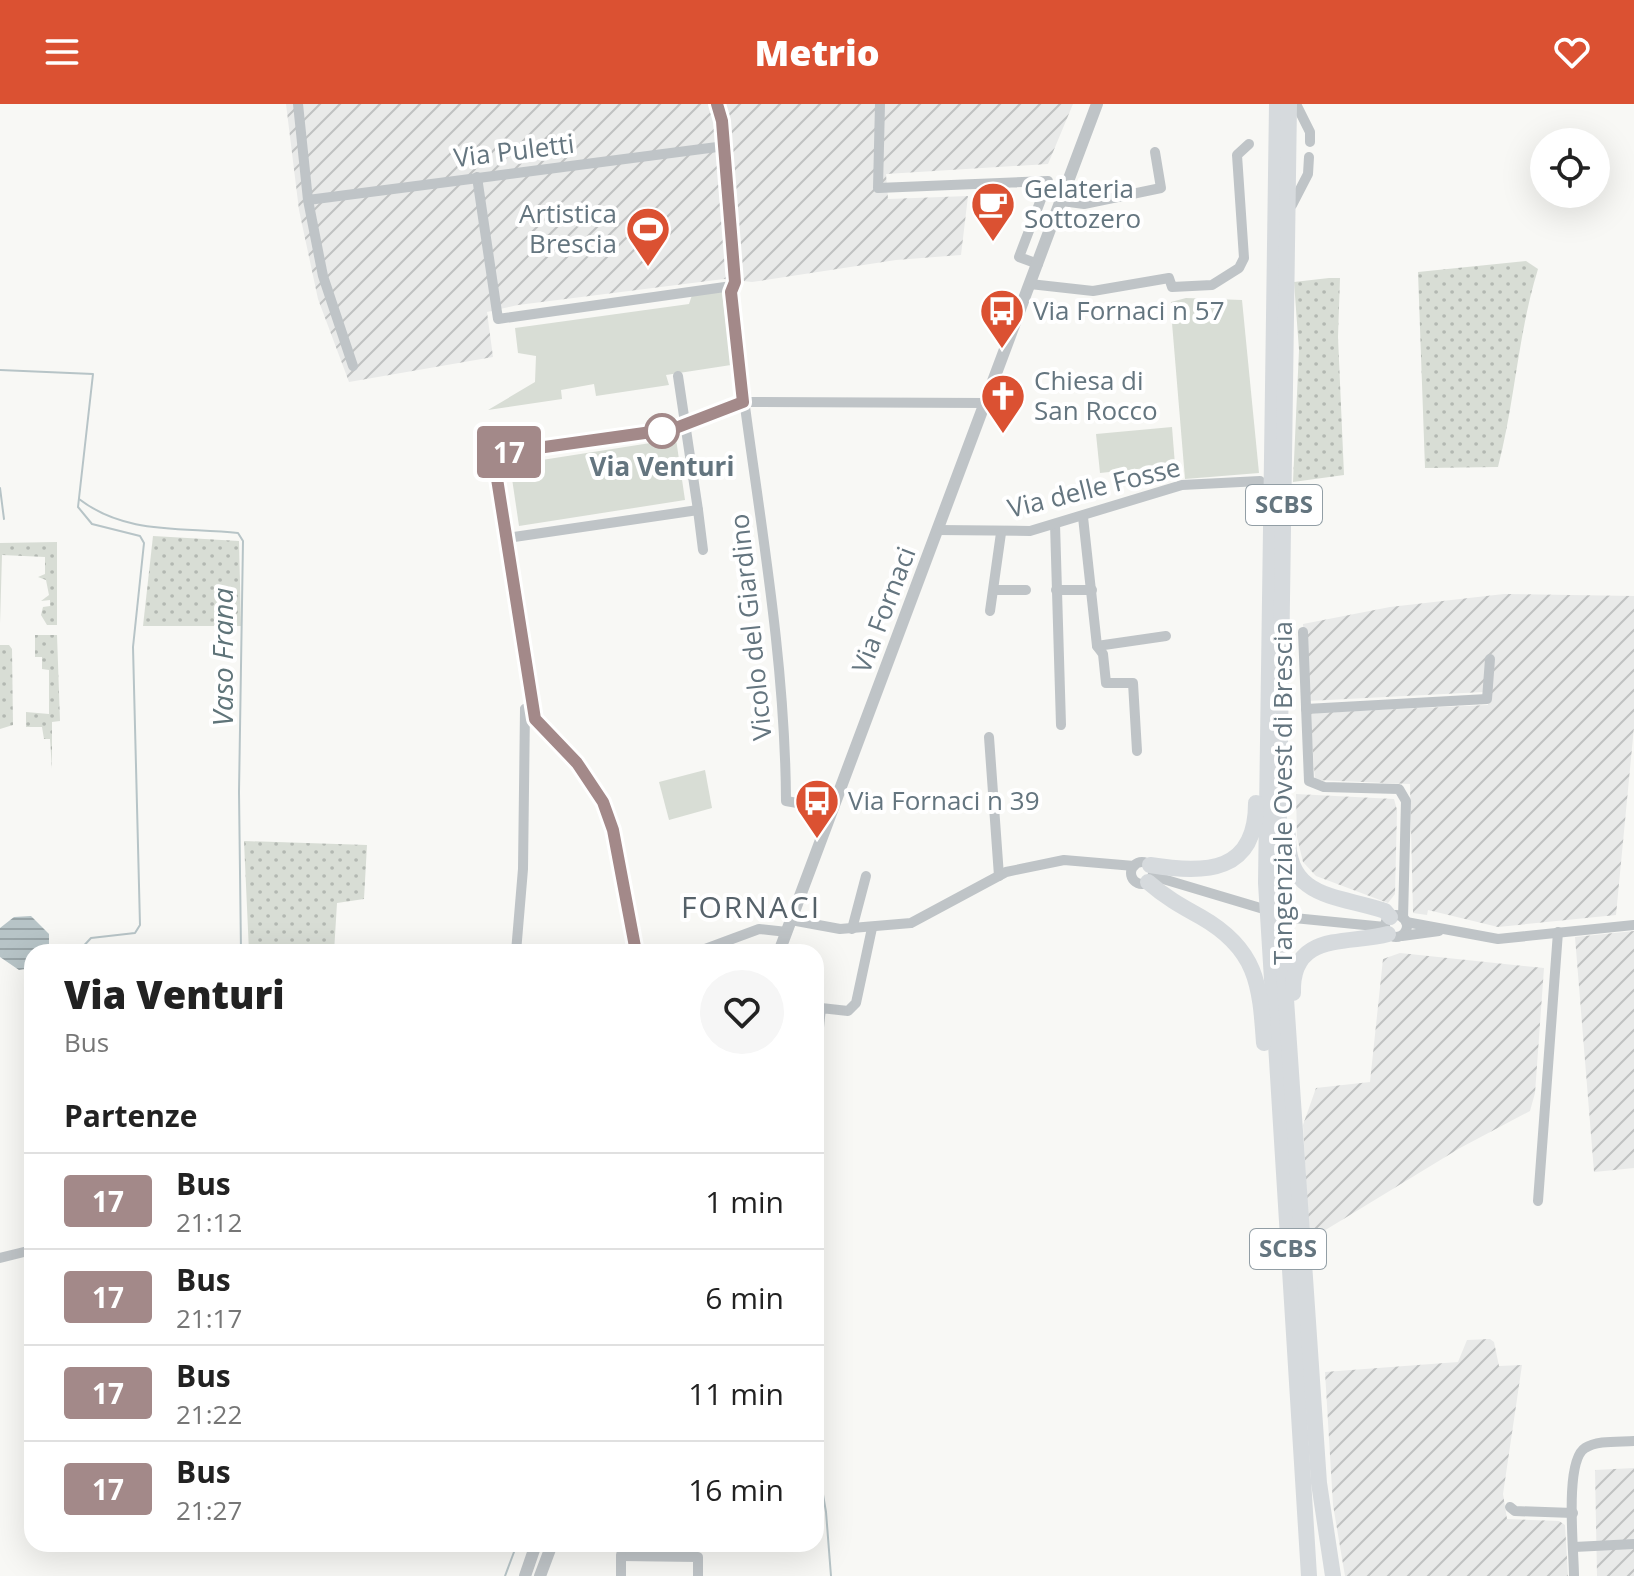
<!DOCTYPE html>
<html lang="it">
<style>
:root{--surface:#fff;--page:#f6f6f6;--text:#222;--muted:#767676;--line:#e0e0e0;--accent:#db5132}
body{margin:0;font-family:"Open Sans",sans-serif;background:var(--page);color:var(--text);height:100vh;display:flex;flex-direction:column;font-size:30px;white-space:nowrap}
*{box-sizing:border-box;margin:0}
p{font-size:26px;color:var(--muted)}
.icon{flex:none;width:44px;height:44px;fill:none;stroke:currentColor;stroke-width:2;stroke-linecap:round;stroke-linejoin:round}
.map{position:relative;flex:1;overflow:hidden}
.drawer{position:absolute;left:24px;top:840px;width:800px;height:608px;display:flex;flex-direction:column;background:var(--surface);border-radius:24px;box-shadow:0 8px 32px #0002}
.drawer>*{flex:none}
.badge{padding:0 16px;border-radius:6px;font-size:28px;line-height:52px}
.fabs{position:absolute;left:1530px;top:24px;display:grid;gap:16px}
.fabs a{display:grid;place-items:center;width:80px;height:80px;border-radius:50%;background:var(--surface);box-shadow:0 8px 32px #0002;font-size:40px}
.map>.badge{position:absolute;translate:-50% -50%;box-shadow:0 0 0 4px #fff}
h2{padding:0 40px;font-size:30px;line-height:72px}
.round{display:grid;place-items:center;flex:none;width:84px;height:84px;border-radius:42px;background:var(--page)}
.overview{display:flex;align-items:center;justify-content:space-between;height:136px;padding:0 40px}
h1{font-size:38px;font-weight:800;line-height:60px}
ul{padding:0;list-style:none}
li{display:flex;align-items:center;gap:24px;height:96px;padding:0 40px;border-top:2px solid var(--line)}
li div{flex:1}
li b{display:block;font-size:30px}
li em{font-style:normal}
li .badge{min-width:88px;font-weight:700;text-align:center}
header{display:flex;justify-content:space-between;align-items:center;height:104px;padding:0 40px;background:var(--accent);color:#fff;font-size:36px;font-weight:800}
.map>svg:first-child{display:block}
</style>
<header><svg class="icon" aria-label="menu" viewBox="0 0 24 24"><path d="M4 6h16M4 12h16M4 18h16"/></svg>Metrio<svg class="icon" aria-label="heart" viewBox="0 0 24 24"><path d="M12 20l-8-8c-3-5 5-10 8-4 3-6 11-1 8 4z"/></svg></header>
<div class="map">
<svg width="1634" height="1472" viewBox="0 0 1634 1472">
<defs>
<pattern id="industrial-furrows" width="10" height="10" patternUnits="userSpaceOnUse" patternTransform="scale(2)"><rect width="10" height="10" fill="#e9eae9"/><path d="M-1 1l2-2M0 10L10 0M9 11l2-2" fill="none" stroke="#c0c2c2"/></pattern>
<pattern id="grass-dots" width="8" height="8" patternUnits="userSpaceOnUse" patternTransform="scale(2)"><rect width="8" height="8" fill="#d8ddd5"/><path d="M2 2h.1M6 6h.1" fill="none" stroke="#b3b8b2" stroke-width="1.8" stroke-linecap="round"/></pattern>
<pattern id="water-rules" width="6" height="5" patternUnits="userSpaceOnUse" patternTransform="scale(2)"><rect width="6" height="5" fill="#b7c4c7"/><path d="M0 2.5h6" fill="none" stroke="#98a4a7"/></pattern>
</defs>
<rect width="100%" height="100%" fill="#f8f8f5"/>
<g fill="url(#industrial-furrows)">
<path d="M286,0H1073L1048,60L886,70L888,95L968,92L961,151L896,156L752,178L724,175L518,201L487,208L493,253L349,278L318,195L299,106Z"/>
<path d="M1504,490L1634,492V623L1616,811L1498,823L1428,806L1427,811L1413,809L1410,680L1315,676L1310,609L1488,601L1493,555L1483,588L1308,597L1303,520L1390,503Z"/>
<path d="M1296,690L1394,695L1397,706L1395,790L1388,799L1316,772L1303,758L1297,733Z"/>
<path d="M1634,827V1064L1594,1068L1575,833Z"/>
<path d="M1400,849L1544,864L1535,989L1530,1007L1460,1044L1309,1136L1303,1021L1316,984L1370,978L1383,855Z"/>
<path d="M1490,1235L1494,1238L1499,1262L1522,1261L1503,1390L1507,1415L1559,1417L1565,1421L1568,1472H1345L1333,1401L1325,1268L1458,1258L1467,1236Z"/>
<path d="M1634,1364V1472H1597L1595,1366Z"/>
</g>
<g fill="url(#grass-dots)">
<path d="M1526,157L1538,165C1518,229 1515,298 1498,363L1425,364L1418,168Z"/>
<path d="M1329,174H1340L1338,233L1344,371L1293,378L1299,246L1294,178Z"/>
<path d="M153,432L239,437L241,522H143Z"/>
<path d="M57,438V521H47L41,511L43,503L50,502V496L41,497L49,491L46,476L38,473L45,470V453L2,451L0,520V439Z"/>
<path d="M35,531H57L60,617L52,618V665L50,635H44L42,623H26V608L49,610V566L42,565V553H35Z"/>
<path d="M0,541H9L12,545L13,621L0,625Z"/>
<path d="M244,737L367,741L364,795L337,799L334,848H249Z"/>
</g>
<g fill="#d8ddd5">
<path d="M722,188L731,261L666,271L669,281L596,292L594,280L561,286L562,295L488,306L535,278L536,252L518,249L515,224L689,200L692,191Z"/>
<path d="M1186,194L1242,196L1259,369L1185,375L1171,207V198Z"/>
<path d="M1172,323L1175,361L1100,369L1096,330Z"/>
<path d="M676,335L685,396L519,422L510,361Z"/>
<path d="M705,666L712,704L669,716L659,678Z"/>
</g>
<path fill="url(#water-rules)" d="M31,812L49,830V848H32V864L19,866L0,853V824L14,813Z"/>
<g fill="none" stroke-linecap="round" stroke-linejoin="round">
<g stroke="#b7c4c7" stroke-width="2">
<path d="M0,266L93,270L78,403L92,420L140,432L144,439L133,543L140,821L135,829L91,834L78,848"/>
<path d="M0,384L4,415"/>
<path d="M79,395C126,431 181,423 238,429L243,437L239,688L241,848"/>
<path d="M816,1350L826,1408L831,1472"/>
<path d="M505,1472L517,1440"/>
</g>
<g stroke="#bfc4c7" stroke-width="10">
<path d="M298,0L308,96L323,172L353,262"/>
<path d="M717,0L725,42L735,178L731,188C748,358 785,525 786,697L831,705"/>
<path d="M880,0L878,84L1048,77L1019,153L1038,160"/>
<path d="M1296,0L1310,28V38"/>
<path d="M477,73L498,215L732,182"/>
<path d="M308,96L725,42"/>
<path d="M1062,97L1084,100L1161,84L1155,48"/>
<path d="M1292,101L1308,70L1309,53"/>
<path d="M1030,180L1093,187L1169,174L1172,183L1212,181L1239,164L1244,154L1237,51L1249,40"/>
<path d="M698,406L703,446"/>
<path d="M1083,413L1097,542L1103,550L1106,579H1133L1137,647"/>
<path d="M1055,420L1061,621"/>
<path d="M938,426L1030,427L1182,381L1260,377"/>
<path d="M507,434L698,406L678,272"/>
<path d="M994,486H1026"/>
<path d="M1056,486H1092"/>
<path d="M990,507L1001,429"/>
<path d="M1303,528L1309,677L1324,683L1399,685L1406,697L1403,814"/>
<path d="M1097,542L1166,532"/>
<path d="M525,605C547,627 574,649 591,677C622,727 625,791 636,848"/>
<path d="M1306,605L1487,595L1490,555"/>
<path d="M535,615L495,362L502,349L673,325L743,298L985,299"/>
<path d="M989,633L999,772"/>
<circle cx="1142" cy="769" r="11"/>
<path d="M1153,772L1294,814L1385,823"/>
<circle cx="1396" cy="822" r="11"/>
<path d="M791,816L840,825L911,819L1006,768L1064,756L1134,762"/>
<path d="M1406,818L1498,835L1634,821"/>
<path d="M852,825L866,772"/>
<path d="M1402,832L1439,827"/>
<path d="M516,848L523,765L525,605"/>
<path d="M697,848L759,825L787,828"/>
<path d="M816,952L821,904L848,907L856,899L872,824"/>
<path d="M1538,1097L1558,828"/>
<path d="M0,1154L32,1146"/>
<path d="M1510,1403L1515,1407L1573,1409"/>
<path d="M623,1440L621,1452L698,1453V1472"/>
<path d="M1574,1443L1634,1440"/>
<path d="M621,1472V1452"/>
<path d="M1574,1472C1574,1447 1564,1357 1585,1344C1597,1336 1619,1338 1634,1337"/>
</g>
<g stroke="#bfc4c7" stroke-width="12">
<path d="M779,848L1097,0"/>
<path d="M525,1472L536,1440"/>
<path d="M540,1472L552,1440"/>
</g>
<g stroke="#d6dadd" stroke-width="16">
<path d="M1277,0L1266,779L1309,1472"/>
<path d="M1289,0L1278,778L1319,1379L1333,1472"/>
<path d="M1288,732C1287,796 1339,791 1385,807L1390,813"/>
<path d="M1150,761C1206,770 1256,769 1256,699"/>
<path d="M1148,778C1165,793 1181,802 1201,813C1257,845 1260,880 1264,939"/>
<path d="M1293,889C1291,827 1348,841 1388,830"/>
</g>
</g>
<g fill="none" stroke-linecap="round" stroke-linejoin="round">
<g stroke="#fff" stroke-width="18">
<path id="line" d="M636,848L613,726L603,698L577,659L535,615L495,362L502,349L673,325L743,298L731,188L735,178L722,17L717,0"/>
</g>
<use href="#line" stroke="#a38989" stroke-width="12"/>
</g>
<defs>
<g id="cafe-pin" transform="scale(2.3)"><path d="M0 17L-7.5 6A9.5 9.5 0 1 1 7.5 6Z" fill="#db5132" stroke="#fff"/><path d="M-5.5-4.5H6V0H3Q3 3.5 0 3.5H-2.5Q-5.5 3.5-5.5 0ZM3-3.2v2h1.7v-2ZM-6 4.5H4V6H-6Z" fill="#fff"/></g>
<g id="stadium-pin" transform="scale(2.3)"><path d="M0 17L-7.5 6A9.5 9.5 0 1 1 7.5 6Z" fill="#db5132" stroke="#fff"/><path d="M0-5a6.5 5 0 1 0 0 10a6.5 5 0 1 0 0-10ZM-3.5-1.8h7v3.6h-7Z" fill="#fff"/></g>
<g id="bus-pin" transform="scale(2.3)"><path d="M0 17L-7.5 6A9.5 9.5 0 1 1 7.5 6Z" fill="#db5132" stroke="#fff"/><path d="M-5-6H5V4H4V6H2V4H-2V6H-4V4H-5ZM-3.5-4V0h7V-4ZM-3.5 1.2v1.5H-2V1.2ZM2 1.2v1.5H3.5V1.2Z" fill="#fff"/></g>
<g id="church-pin" transform="scale(2.3)"><path d="M0 17L-7.5 6A9.5 9.5 0 1 1 7.5 6Z" fill="#db5132" stroke="#fff"/><path d="M-1.2-6h2.4v3.5h3.3v2.4h-3.3V6h-2.4V-.1h-3.3v-2.4h3.3Z" fill="#fff"/></g>
</defs>
<g fill-rule="evenodd">
<use href="#cafe-pin" x="993" y="100"/>
<use href="#stadium-pin" x="648" y="125"/>
<use href="#bus-pin" x="1002" y="207"/>
<use href="#church-pin" x="1003" y="292"/>
<use href="#bus-pin" x="817" y="697"/>
</g>
<circle fill="#fff" stroke="#a38989" stroke-width="4" cx="662" cy="327" r="16"/>
<g text-anchor="middle" stroke-width="8" stroke-linejoin="round" paint-order="stroke">
<g fill="#fff" stroke="#929ea5" stroke-width="2">
<rect x="1246" y="381" width="76" height="40" rx="6"/>
<rect x="1250" y="1125" width="76" height="40" rx="6"/>
</g>
<g font-size="24" font-weight="bold" fill="#64757f">
<text x="1284" y="409">SCBS</text>
<text x="1288" y="1153">SCBS</text>
</g>
<g font-size="26" fill="#64757f" stroke="#fff">
<text transform="translate(514 47) rotate(-7)" y="9">Via Puletti</text>
<text transform="translate(1094 384) rotate(-14)" y="9">Via delle Fosse</text>
<text transform="translate(884 506) rotate(-69)" y="9">Via Fornaci</text>
<text transform="translate(751 523) rotate(-96)" y="9">Vicolo del Giardino</text>
<text transform="translate(1283 689) rotate(-90)" y="9">Tangenziale Ovest di Brescia</text>
</g>
<g font-size="26" fill="#64757f" stroke="#fff" text-anchor="start">
<text x="1024" y="94">Gelateria<tspan x="1024" dy="30">Sottozero</tspan></text>
<text x="617" y="119" text-anchor="end">Artistica<tspan x="617" dy="30">Brescia</tspan></text>
<text x="1033" y="216">Via Fornaci n 57</text>
<text x="1034" y="286">Chiesa di<tspan x="1034" dy="30">San Rocco</tspan></text>
<text x="848" y="706">Via Fornaci n 39</text>
</g>
<g font-size="26" font-weight="bold" fill="#64757f" stroke="#fff">
<text x="662" y="372">Via Venturi</text>
</g>
<g font-size="28" font-style="italic" fill="#5f7479" stroke="#fff">
<text transform="translate(223 553) rotate(-90)" y="10">Vaso Frana</text>
</g>
<g font-size="30" letter-spacing="2" fill="#56626a" stroke="#fff">
<text x="751" y="814">FORNACI</text>
</g>
</g>
</svg>
<div class="fabs">
<a><svg class="icon" aria-label="locate" viewBox="0 0 24 24"><circle cx="12" cy="12" r="6"/><path d="M12 2v4M12 18v4M2 12h4M18 12h4"/></svg></a>
</div>
<b class="badge" style="left:509px;top:348px;background:#a38989;color:#fff">17</b>
<section class="drawer">
<div class="overview"><div><h1>Via Venturi</h1><p>Bus</p></div><a class="round"><svg class="icon" aria-label="heart" viewBox="0 0 24 24"><path d="M12 20l-8-8c-3-5 5-10 8-4 3-6 11-1 8 4z"/></svg></a></div>
<h2>Partenze</h2>
<ul>
<li><span class="badge" style="background:#a38989;color:#fff">17</span><div><b>Bus</b><p>21:12</p></div><em>1 min</em></li>
<li><span class="badge" style="background:#a38989;color:#fff">17</span><div><b>Bus</b><p>21:17</p></div><em>6 min</em></li>
<li><span class="badge" style="background:#a38989;color:#fff">17</span><div><b>Bus</b><p>21:22</p></div><em>11 min</em></li>
<li><span class="badge" style="background:#a38989;color:#fff">17</span><div><b>Bus</b><p>21:27</p></div><em>16 min</em></li>
</ul>
</section>
</div>
